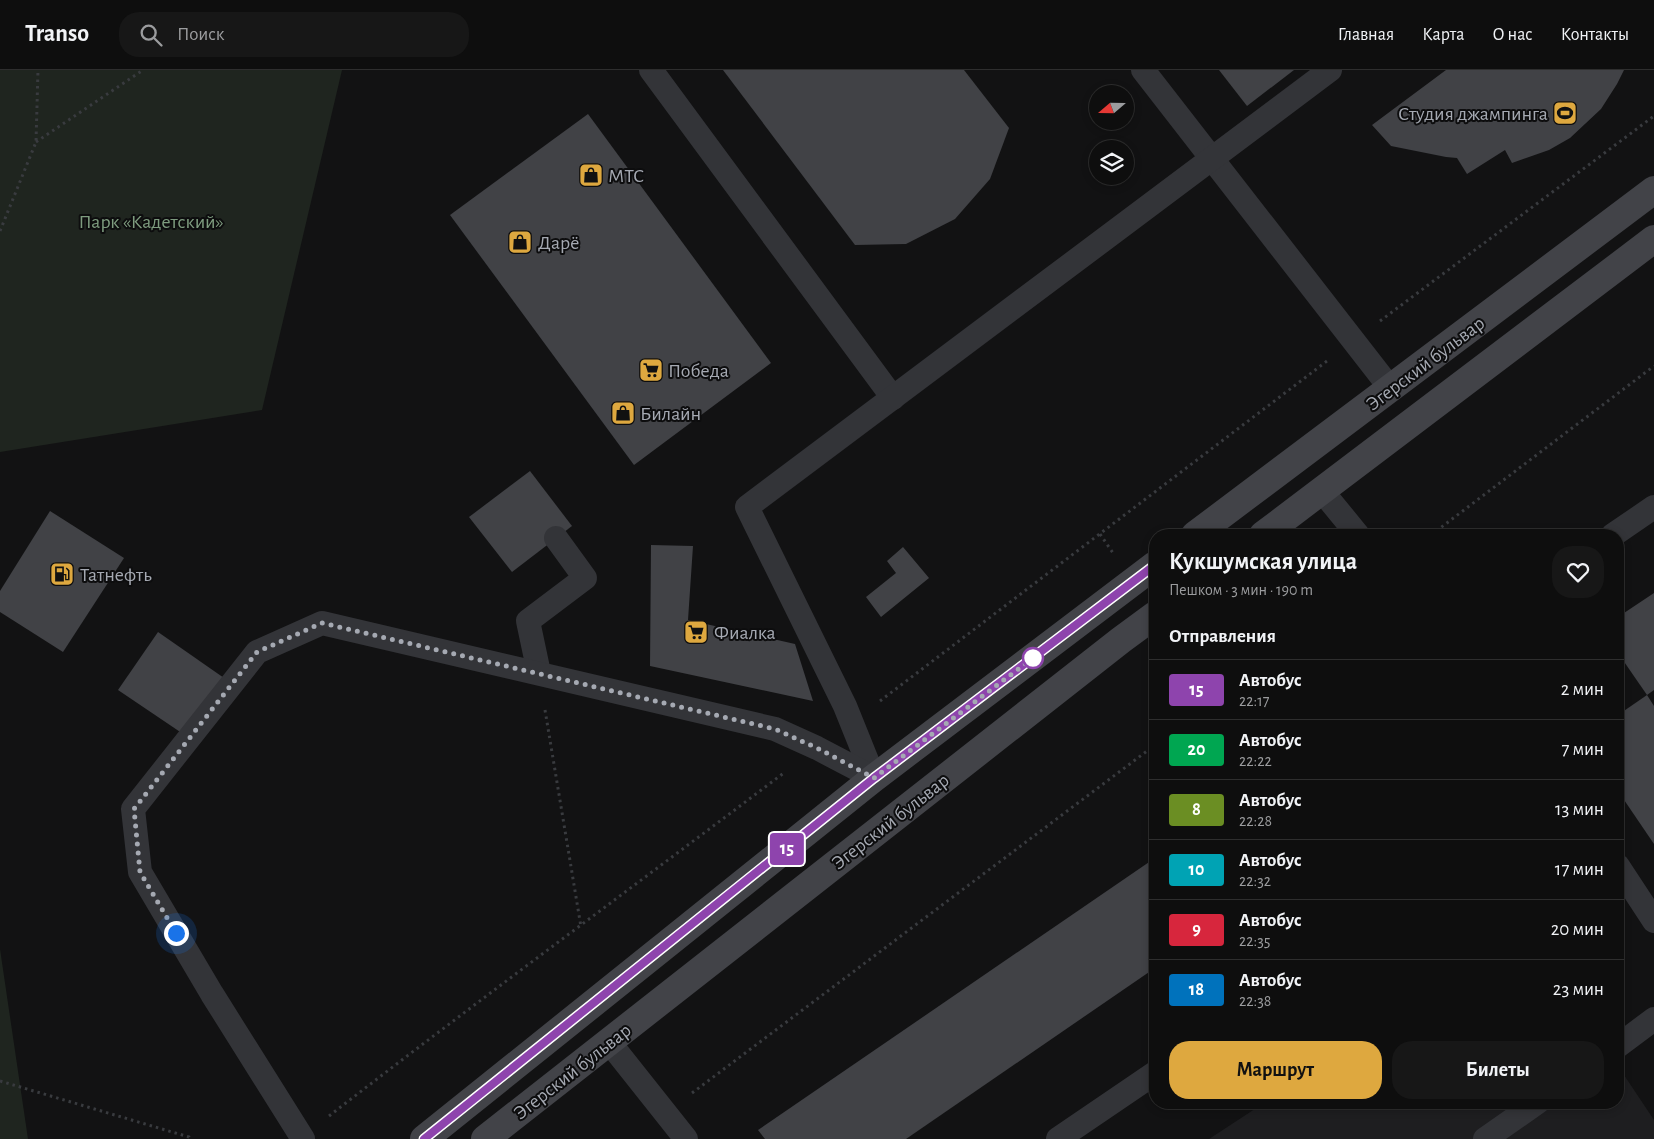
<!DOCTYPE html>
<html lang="ru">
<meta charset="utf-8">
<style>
:root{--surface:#0e0e0e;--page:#171717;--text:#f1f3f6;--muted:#9b9c9e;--line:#2e2e2e;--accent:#dea83f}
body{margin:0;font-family:"Alegreya Sans",sans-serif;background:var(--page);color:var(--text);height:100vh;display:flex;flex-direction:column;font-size:19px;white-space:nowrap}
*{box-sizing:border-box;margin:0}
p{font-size:16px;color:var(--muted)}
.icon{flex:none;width:28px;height:28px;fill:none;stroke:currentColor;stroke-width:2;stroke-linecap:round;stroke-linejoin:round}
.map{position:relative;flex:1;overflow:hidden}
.drawer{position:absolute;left:1149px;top:459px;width:475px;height:580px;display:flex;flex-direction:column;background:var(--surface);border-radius:20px;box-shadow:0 2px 8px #0003,0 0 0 1px var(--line)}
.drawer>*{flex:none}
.badge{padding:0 10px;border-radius:4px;font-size:18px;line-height:32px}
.needle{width:32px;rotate:250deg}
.fabs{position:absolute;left:1089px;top:15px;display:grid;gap:10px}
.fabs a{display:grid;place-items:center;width:45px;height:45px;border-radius:50%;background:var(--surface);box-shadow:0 2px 8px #0003,0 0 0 1px var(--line);font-size:25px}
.you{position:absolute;width:25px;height:25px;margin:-12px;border:4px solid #fff;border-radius:50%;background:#1a73e8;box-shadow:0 0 0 8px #1a73e833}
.map>.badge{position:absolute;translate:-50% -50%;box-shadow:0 0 0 2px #fff}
h2{padding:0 20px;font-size:19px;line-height:45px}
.round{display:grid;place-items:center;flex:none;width:52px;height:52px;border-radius:20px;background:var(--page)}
.head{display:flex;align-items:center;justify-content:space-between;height:85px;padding:0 20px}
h1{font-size:24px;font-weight:700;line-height:38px}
.button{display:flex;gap:10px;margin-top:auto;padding:10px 20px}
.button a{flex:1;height:58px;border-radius:20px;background:var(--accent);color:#111;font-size:20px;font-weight:700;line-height:58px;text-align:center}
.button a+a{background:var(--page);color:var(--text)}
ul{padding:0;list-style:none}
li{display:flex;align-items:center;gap:15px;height:60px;padding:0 20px;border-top:1px solid var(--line)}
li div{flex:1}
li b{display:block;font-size:19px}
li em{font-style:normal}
li .badge{min-width:55px;font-weight:700;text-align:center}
header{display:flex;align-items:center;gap:30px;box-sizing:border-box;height:70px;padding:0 25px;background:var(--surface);border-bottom:1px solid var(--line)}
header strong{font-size:24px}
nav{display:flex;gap:28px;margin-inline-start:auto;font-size:18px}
.search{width:350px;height:45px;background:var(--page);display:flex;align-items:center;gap:12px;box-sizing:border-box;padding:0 18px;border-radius:20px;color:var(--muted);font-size:19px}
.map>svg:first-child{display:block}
</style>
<header>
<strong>Transo</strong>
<div class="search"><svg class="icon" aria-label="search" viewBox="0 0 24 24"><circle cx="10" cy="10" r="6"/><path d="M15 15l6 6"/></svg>Поиск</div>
<nav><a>Главная</a><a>Карта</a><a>О нас</a><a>Контакты</a></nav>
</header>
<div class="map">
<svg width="1654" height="1069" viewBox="0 0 1654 1069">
<rect width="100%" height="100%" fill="#121213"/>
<path fill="#1e1e20" d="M1618,996L1654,1050V1069H1209L1264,1033L1618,1032Z"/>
<g fill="#1f251f">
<path d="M0,0H342L262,340L0,382Z"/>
<path d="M0,879L28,1069H0Z"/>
</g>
<g fill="#414246">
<path d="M723,0H964L1009,58L990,109L955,149L906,174L855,175Z"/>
<path d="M1219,0H1294L1247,36Z"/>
<path d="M1446,0H1624L1617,14L1601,39L1570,68L1549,80L1512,93L1505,80L1467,104L1457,88L1446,87L1391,76L1372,55Z"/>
<path d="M588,44L771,293L634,395L450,145Z"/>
<path d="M530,401L572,456L512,502L469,447Z"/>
<path d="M50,441L124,488L63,582L0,542V521Z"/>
<path d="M651,475L693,476L688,550L795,574L813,631L650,596Z"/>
<path d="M903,477L929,508L881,547L866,527L896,503L887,491Z"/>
<path d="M1654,523V620L1647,625L1618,583V547Z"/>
<path d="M158,562L237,617L198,674L118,620Z"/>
<path d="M1647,625L1654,636V774L1618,721V645Z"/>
<path d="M1155,788V898L906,1069H765L758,1060Z"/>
</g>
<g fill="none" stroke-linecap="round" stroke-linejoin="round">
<g stroke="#393b3f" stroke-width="3" stroke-dasharray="2.5 4" stroke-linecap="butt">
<path d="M36,72L143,0"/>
<path d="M0,161L36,72L38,0"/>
<path d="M1380,251L1654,46"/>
<path d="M1100,464L1113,483"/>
<path d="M1431,465L1654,296"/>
<path d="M880,631L1327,291"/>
<path d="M545,640L581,857"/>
<path d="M0,1011L189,1067L190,1069"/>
<path d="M692,1023L1155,675"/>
<path d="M329,1046C480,929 633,817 785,702"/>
</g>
<g stroke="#333438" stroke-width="24">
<path d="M651,0L893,328"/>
<path d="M1143,0L1391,319"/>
<path d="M1322,421L1358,465"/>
<path d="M1613,465L1654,437"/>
<path d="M539,603L528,551L585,508L556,468"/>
<path d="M874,708L845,636L747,437L1330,0"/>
<path d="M1618,796L1654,851"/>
<path d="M609,972L686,1069"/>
<path d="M1618,976L1654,949"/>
<path d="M303,1069L212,924L140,802L133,739L257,582L322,553L775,659L817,678L874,708"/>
<path d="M1058,1069L1155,1003"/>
<path d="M1485,1069L1538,1032"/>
</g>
<g stroke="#424348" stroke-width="28">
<path d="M1195,465L1654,120"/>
<path d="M1263,465L1654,169"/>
<path d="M424,1069L874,708L1155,495"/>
<path d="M485,1069L1121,570L1155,545"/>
</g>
</g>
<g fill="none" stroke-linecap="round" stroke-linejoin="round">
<g stroke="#fff" stroke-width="11">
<path id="line" d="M424,1069L874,708L1155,495"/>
</g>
<use href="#line" stroke="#8e44ad" stroke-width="8"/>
<path stroke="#a5a9b2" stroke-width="5" stroke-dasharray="0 9" d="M176,863L140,802L134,739L257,582L322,553L775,659L817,678L874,708L1033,588"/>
</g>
<defs>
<g id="stadium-square" transform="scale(1.25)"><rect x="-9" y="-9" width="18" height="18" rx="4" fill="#dea83f" stroke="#0d0d0e"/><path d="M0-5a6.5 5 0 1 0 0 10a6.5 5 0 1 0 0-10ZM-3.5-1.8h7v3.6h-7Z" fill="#111"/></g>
<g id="shop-square" transform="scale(1.25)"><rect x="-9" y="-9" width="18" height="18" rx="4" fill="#dea83f" stroke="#0d0d0e"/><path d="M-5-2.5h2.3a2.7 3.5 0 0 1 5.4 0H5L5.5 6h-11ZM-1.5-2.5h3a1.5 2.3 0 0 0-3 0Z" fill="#111"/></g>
<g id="supermarket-square" transform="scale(1.25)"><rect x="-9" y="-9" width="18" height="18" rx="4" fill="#dea83f" stroke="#0d0d0e"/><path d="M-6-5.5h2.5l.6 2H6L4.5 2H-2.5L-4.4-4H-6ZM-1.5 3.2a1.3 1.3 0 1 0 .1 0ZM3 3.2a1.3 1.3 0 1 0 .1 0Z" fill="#111"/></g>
<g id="fuel-square" transform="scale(1.25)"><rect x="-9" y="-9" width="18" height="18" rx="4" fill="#dea83f" stroke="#0d0d0e"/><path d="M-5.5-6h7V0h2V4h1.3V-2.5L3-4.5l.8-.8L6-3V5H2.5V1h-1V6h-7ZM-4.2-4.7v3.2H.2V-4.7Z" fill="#111"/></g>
</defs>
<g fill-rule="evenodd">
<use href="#stadium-square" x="1565" y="43"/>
<use href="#shop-square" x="591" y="105"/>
<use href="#shop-square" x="520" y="172"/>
<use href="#supermarket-square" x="651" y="300"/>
<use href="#shop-square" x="623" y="343"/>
<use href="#fuel-square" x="62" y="504"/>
<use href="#supermarket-square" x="696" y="562"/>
</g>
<circle fill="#fff" stroke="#8e44ad" stroke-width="2.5" cx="1033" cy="588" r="10"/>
<g text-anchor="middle" stroke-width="4" stroke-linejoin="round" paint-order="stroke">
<g font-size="20" fill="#a5a9b2" stroke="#0d0d0e" text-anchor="start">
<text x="1548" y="50" text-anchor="end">Студия джампинга</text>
<text x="608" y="112">МТС</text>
<text x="538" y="179">Дарё</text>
<text x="668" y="307">Победа</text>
<text x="640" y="350">Билайн</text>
<text x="80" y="511">Татнефть</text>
<text x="714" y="569">Фиалка</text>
</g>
<g font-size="20" fill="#7e9c7f" stroke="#0d0d0e">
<text x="151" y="158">Парк «Кадетский»</text>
</g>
<g font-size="20" fill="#a5a9b2" stroke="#0d0d0e">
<text transform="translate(1425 293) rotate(-37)" y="7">Эгерский бульвар</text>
<text transform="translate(890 751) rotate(-38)" y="7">Эгерский бульвар</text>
<text transform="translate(572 1001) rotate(-38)" y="7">Эгерский бульвар</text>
</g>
</g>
</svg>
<div class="fabs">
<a><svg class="needle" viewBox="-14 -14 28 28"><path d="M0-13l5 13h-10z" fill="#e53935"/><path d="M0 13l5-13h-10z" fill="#9b9c9e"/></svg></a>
<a><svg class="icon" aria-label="layers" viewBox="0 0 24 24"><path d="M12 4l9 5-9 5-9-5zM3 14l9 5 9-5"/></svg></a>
</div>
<div class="you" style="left:176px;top:863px"></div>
<b class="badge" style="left:787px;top:779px;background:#8e44ad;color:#fff">15</b>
<section class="drawer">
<div class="head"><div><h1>Кукшумская улица</h1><p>Пешком · 3 мин · 190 m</p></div><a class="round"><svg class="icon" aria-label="heart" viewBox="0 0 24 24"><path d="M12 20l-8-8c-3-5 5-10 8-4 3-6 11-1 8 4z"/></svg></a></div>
<h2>Отправления</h2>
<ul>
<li><span class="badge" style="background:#8e44ad;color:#fff">15</span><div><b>Автобус</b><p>22:17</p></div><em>2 мин</em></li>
<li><span class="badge" style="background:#00a651;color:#fff">20</span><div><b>Автобус</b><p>22:22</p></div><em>7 мин</em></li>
<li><span class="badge" style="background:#6b8e23;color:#fff">8</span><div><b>Автобус</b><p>22:28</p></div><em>13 мин</em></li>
<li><span class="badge" style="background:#00a3b4;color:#fff">10</span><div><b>Автобус</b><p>22:32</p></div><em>17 мин</em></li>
<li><span class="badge" style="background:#d7263d;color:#fff">9</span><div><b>Автобус</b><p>22:35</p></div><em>20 мин</em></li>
<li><span class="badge" style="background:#0072bc;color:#fff">18</span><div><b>Автобус</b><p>22:38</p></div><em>23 мин</em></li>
</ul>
<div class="button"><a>Маршрут</a><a>Билеты</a></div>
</section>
</div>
